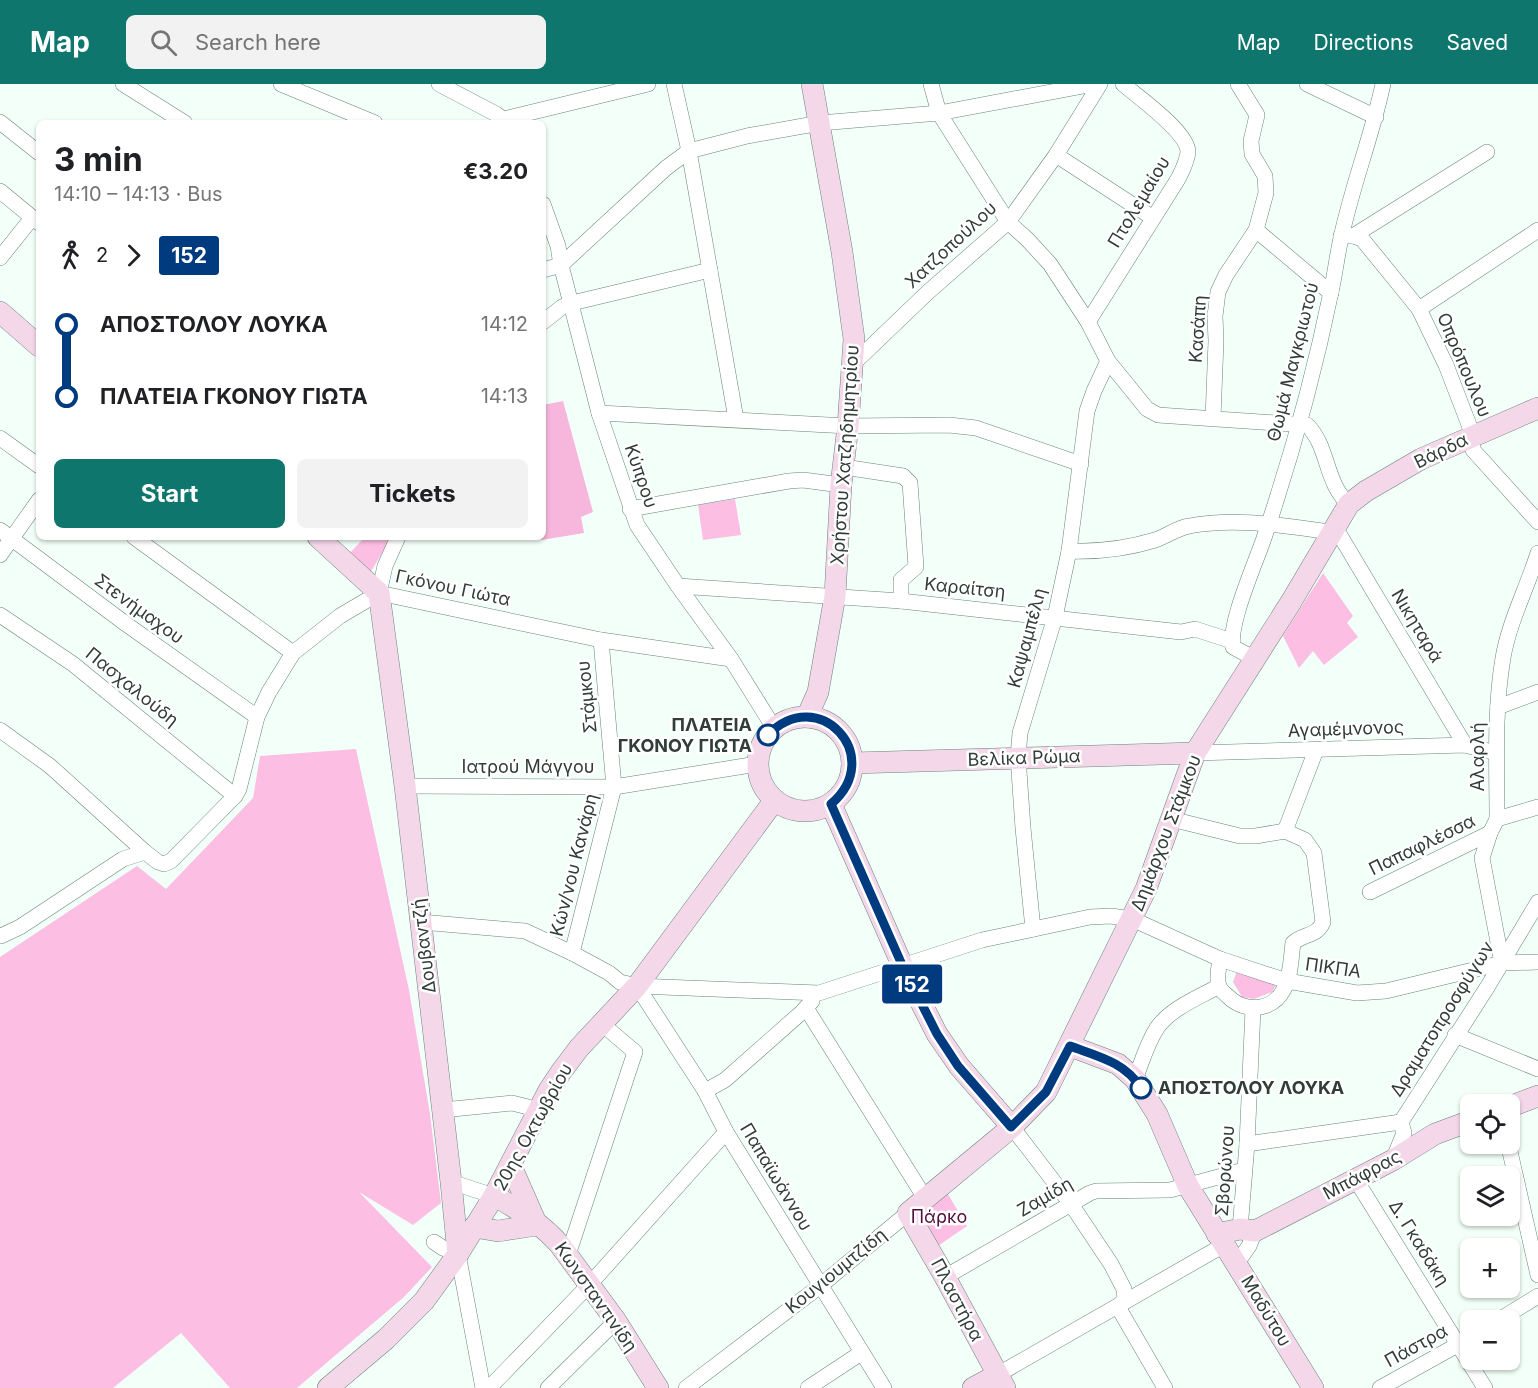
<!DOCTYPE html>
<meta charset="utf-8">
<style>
:root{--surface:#fff;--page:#f2f2f2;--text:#202124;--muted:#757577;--accent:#0f766e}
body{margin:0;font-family:Inter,sans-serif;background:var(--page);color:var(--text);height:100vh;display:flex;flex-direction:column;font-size:22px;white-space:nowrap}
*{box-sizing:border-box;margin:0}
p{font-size:20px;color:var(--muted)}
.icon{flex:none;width:33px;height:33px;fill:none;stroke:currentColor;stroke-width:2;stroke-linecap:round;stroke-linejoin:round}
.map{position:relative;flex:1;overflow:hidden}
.side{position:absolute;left:36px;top:36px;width:510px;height:420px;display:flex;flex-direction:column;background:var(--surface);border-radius:9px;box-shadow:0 2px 4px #0004}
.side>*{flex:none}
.badge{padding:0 12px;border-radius:4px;font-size:21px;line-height:39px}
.controls{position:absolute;left:1460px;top:1010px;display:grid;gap:12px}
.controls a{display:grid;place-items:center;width:60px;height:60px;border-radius:9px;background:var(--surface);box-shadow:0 2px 4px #0004;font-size:30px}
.map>.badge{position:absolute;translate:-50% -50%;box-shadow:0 0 0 3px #fff}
.legs{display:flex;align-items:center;gap:9px;height:66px;padding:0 18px;font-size:20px}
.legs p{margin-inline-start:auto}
.headline{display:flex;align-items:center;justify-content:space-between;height:102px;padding:0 18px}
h1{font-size:33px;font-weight:700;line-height:45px}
.button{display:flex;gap:12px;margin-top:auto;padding:12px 18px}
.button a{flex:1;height:69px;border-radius:9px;background:var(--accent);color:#fff;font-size:24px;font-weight:700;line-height:69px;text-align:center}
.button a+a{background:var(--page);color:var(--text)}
ul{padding:0 18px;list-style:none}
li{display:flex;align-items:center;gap:21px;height:72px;font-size:22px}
li i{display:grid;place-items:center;width:9px;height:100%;margin:0 8px;background:currentColor}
li i::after{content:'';width:15px;height:15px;margin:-8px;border:4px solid;border-radius:50%;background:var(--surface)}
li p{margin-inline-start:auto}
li:first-child i{background:linear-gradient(#0000 50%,currentColor 0)}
li:last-child i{background:linear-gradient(currentColor 50%,#0000 0)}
header{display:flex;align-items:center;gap:36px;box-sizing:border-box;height:84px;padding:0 30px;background:var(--accent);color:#fff}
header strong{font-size:28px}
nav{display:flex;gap:33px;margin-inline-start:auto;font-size:21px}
.search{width:420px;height:54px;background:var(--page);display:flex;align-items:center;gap:15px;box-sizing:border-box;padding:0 21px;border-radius:9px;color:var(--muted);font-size:22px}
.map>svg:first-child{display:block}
</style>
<header>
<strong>Map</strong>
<div class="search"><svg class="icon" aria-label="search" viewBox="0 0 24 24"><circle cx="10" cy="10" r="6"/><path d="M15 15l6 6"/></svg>Search here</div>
<nav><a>Map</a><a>Directions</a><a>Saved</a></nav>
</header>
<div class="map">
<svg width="1538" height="1304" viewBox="0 0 1538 1304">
<rect width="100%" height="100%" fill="#f3fff9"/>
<g fill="#fdbee3">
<path d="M735,415L741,451L703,456L698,421Z"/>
<path d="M365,453H392L370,489L349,470Z"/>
<path d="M1323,489L1353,532L1347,539L1358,553L1324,581L1313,567L1299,584L1283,552Z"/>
<path d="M356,665L409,906L430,1030L441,1119L413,1141L359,1108L432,1183L404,1213L297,1304H230L181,1249L113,1304H0V873L137,782L166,805L253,714L260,672Z"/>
<path d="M1237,887L1277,899L1272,908L1254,915L1242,913L1233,898Z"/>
<path d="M943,1102L967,1142L935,1164L911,1124Z"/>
</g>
<path fill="#f7b6dc" d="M563,317L593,428L581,433L584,449L542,456L538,453H543V321Z"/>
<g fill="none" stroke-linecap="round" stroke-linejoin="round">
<g stroke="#698579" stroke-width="16">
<g id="street">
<path d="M123,0L185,39"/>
<path d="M281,0L375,39"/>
<path d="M439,0L496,30L508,39"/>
<path d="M674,0L689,67L736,335"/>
<path d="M931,0L939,29L1008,138L1027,155L1050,180L1088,238L1108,277L1147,325L1158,331L1307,341C1329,362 1325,400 1349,420"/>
<path d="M1307,0L1376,33"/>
<path d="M504,35L648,0"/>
<path d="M0,38L39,69"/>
<path d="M1056,71L1153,134"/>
<path d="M0,107L39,139"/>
<path d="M543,120L558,162L561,181L599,329L637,441L678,502L731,575L774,644"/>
<path d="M1256,146L1331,209"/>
<path d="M1341,152H1353L1362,155L1419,225L1446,281L1471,346L1473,366L1538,438"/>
<path d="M1353,152L1487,68"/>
<path d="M0,174L32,134"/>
<path d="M543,186L561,181L666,84L689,67L747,52L820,39L939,29L1094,0"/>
<path d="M1419,225L1538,146"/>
<path d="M543,238L562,223L572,219L710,186"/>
<path d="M1088,238L1178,95C1182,87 1187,78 1188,68C1188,48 1138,13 1123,0"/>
<path d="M854,279L927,209L1008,138L1056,71L1100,0"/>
<path d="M599,329L848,342L949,341L976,344L1081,380"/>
<path d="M1213,334L1216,257L1215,232L1218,208L1226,191L1256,146L1266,109L1265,92L1252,70L1251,57L1257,31L1238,0"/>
<path d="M0,354L39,382"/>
<path d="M844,383L903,392L910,399L916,483L901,496V517"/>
<path d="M630,425L789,397L803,396L841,401"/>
<path d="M0,446L126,540L257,633"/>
<path d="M134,453L293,569"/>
<path d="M1069,467C1099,468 1126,465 1155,456C1167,452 1177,444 1189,442C1236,433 1285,442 1331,448L1335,443L1465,661"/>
<path d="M0,471L39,416"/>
<path d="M678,502L901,517L1181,548L1195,545L1232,557"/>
<path d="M379,509L385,482L398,453"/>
<path d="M0,531L73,580L235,712"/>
<path d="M1255,575L1233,563C1228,540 1256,478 1264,454C1291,374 1314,291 1331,208C1335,190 1337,172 1341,154C1352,102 1372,52 1383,0"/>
<path d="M1498,623L1538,608"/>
<path d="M0,646L50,682L145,768L158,778L164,780L171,777L235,712L239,705L257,633L269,608L293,569L340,532L379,509L601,556L731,575"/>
<path d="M1195,669L1465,661L1496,669"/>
<path d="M405,702L614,703L757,680"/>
<path d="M1171,735L1240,752H1256L1285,747"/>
<path d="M1497,735L1538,723"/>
<path d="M1370,808L1490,749"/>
<path d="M421,838L525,847L572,869L609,889L620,898L637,902L819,909L982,856L1090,833L1111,832L1132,835L1220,875L1287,897L1357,909L1386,907L1502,879L1538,878"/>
<path d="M1033,845L1023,744L1018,673L1020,649L1055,533L1069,467L1087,327L1094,307L1108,277"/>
<path d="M1,852L20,843L123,775L145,768"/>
<path d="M572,869L614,703L601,556"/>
<path d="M1220,875C1219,883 1216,895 1219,903C1222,908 1228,912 1232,916C1250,929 1274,925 1284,905C1291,892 1291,873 1293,859C1304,849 1317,853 1323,838L1314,769L1305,756L1285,747L1316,666"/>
<path d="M1502,879L1482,774L1490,749L1497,735C1497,682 1494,627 1503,574C1509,538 1527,504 1538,469"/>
<path d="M637,902L705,1007L726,1048L884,1304"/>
<path d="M806,924L925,1114"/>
<path d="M1455,951L1538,985"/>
<path d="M1135,995C1142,978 1147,959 1157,944C1171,924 1198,914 1219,902"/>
<path d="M705,1007L725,996L802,928L812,917"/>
<path d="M443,1026L512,1019L528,1023L536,1032"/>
<path d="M1012,1043L1071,1120L1111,1180L1124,1205L1125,1215L1118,1223L1165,1304"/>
<path d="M1508,1059L1538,1191"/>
<path d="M1247,1060L1401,1038"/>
<path d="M1393,1076L1404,1049L1401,1038L1488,902L1538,818"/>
<path d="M1356,1096L1485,1304"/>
<path d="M451,1098L494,1112"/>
<path d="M1240,1145L1247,1060L1253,925"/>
<path d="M434,1158L443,1164L458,1170L483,1304"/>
<path d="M568,1171L635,968L602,940"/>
<path d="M1237,1179L1249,1162L1255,1147"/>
<path d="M945,1193L1090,1109L1096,1107L1170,1106L1244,1086"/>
<path d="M1499,1236L1538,1212"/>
<path d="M997,1291L1224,1161"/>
<path d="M489,1304L590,1200L726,1048"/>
<path d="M548,1304L616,1237"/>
<path d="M686,1304L820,1202L908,1129"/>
<path d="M808,1304L861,1269"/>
<path d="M1380,1304L1470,1254"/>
</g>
</g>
<g stroke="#698579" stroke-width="22">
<g id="secondary">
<path d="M0,228L39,262"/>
<path d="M318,453L379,509L405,702L451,1098L458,1170"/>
<circle cx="805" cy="680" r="47"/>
<path d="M807,633L818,608L835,512L841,401L848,342L854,255L842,168L812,0"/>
<path d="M852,679L1195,669"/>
<path d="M831,720L903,883L937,950L959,982L1012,1043"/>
<path d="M1070,962L1118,980L1135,995L1157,1030L1188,1102L1313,1304"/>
<path d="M1509,1023L1538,1012"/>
<path d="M494,1112C516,1123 544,1142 560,1161L616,1237L658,1304"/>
<path d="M474,1143L498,1147L537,1141L511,1082"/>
<path d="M1217,1150L1240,1145L1255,1147L1393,1076L1435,1050L1470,1037"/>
<path d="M328,1304L386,1255L424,1217L458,1170L494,1112L549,1006L561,988L579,964L637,902L774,717"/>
<path d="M973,1304L997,1291"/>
<path d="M1005,1304L945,1193L908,1129L1012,1043L1046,1008L1146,805L1195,669L1291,518L1349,420L1366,407L1421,375L1538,324"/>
</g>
</g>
<use href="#street" stroke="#fff" stroke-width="15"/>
<use href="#secondary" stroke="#f5d7ea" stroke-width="21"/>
</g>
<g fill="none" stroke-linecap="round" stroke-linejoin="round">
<g stroke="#fff" stroke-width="14">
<path id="line-1" d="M768,651C818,599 887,672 831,720L903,883L937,950L958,982L1011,1043L1046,1008L1070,962C1097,972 1125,978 1141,1004"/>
</g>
<use href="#line-1" stroke="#003b80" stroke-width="9"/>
</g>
<g fill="#fff" stroke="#003b80" stroke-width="3">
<circle cx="768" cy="651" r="10"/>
<circle cx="1141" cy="1004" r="10"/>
</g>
<g text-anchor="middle" stroke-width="5" stroke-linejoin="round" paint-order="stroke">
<g font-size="18" fill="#313d38" stroke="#fff">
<text transform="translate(1139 118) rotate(-59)" y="6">Πτολεμαίου</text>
<text transform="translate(951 161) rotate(-43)" y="6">Χατζοπούλου</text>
<text transform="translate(1198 245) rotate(-86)" y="6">Κασάπη</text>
<text transform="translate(1293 278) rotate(-76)" y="6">Θωμά Μαγκριωτού</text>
<text transform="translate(1464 281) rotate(67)" y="6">Οπρόπουλου</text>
<text transform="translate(1441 367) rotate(-26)" y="6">Βάρδα</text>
<text transform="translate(845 371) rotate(-86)" y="6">Χρήστου Χατζηδημητρίου</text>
<text transform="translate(641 392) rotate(71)" y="6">Κύπρου</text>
<text transform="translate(453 504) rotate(12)" y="6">Γκόνου Γιώτα</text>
<text transform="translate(965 504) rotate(6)" y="6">Καραίτση</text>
<text transform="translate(139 525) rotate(36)" y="6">Στενήμαχου</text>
<text transform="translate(1417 542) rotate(59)" y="6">Νικηταρά</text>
<text transform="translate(1027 554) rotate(-75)" y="6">Καψαμπέλη</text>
<text transform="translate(132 603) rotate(39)" y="6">Πασχαλούδη</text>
<text transform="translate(587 613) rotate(-96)" y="6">Στάμκου</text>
<text transform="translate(1346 645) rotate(-2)" y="6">Αγαμέμνονος</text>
<text transform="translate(1478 673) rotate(-90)" y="6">Αλαρλή</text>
<text transform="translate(1024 674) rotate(-2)" y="6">Βελίκα Ρώμα</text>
<text x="528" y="689">Ιατρού Μάγγου</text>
<text transform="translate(1166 749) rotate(-69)" y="6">Δημάρχου Στάμκου</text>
<text transform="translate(1422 761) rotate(-26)" y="6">Παπαφλέσσα</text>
<text transform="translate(574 781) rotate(-76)" y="6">Κών/νου Κανάρη</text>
<text transform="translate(424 862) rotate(-97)" y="6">Δουβαντζή</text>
<text transform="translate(1333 884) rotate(8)" y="6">ΠΙΚΠΑ</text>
<text transform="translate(1442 935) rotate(-58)" y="6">Δραματοπροσφύγων</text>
<text transform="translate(533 1043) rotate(-61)" y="6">20ης Οκτωβρίου</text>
<text transform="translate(1225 1087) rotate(-86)" y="6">Σβορώνου</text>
<text transform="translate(1362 1091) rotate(-28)" y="6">Μπάφρας</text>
<text transform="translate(776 1093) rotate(59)" y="6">Παπαϊωάννου</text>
<text transform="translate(1045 1113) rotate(-30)" y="6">Ζαμίδη</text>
<text transform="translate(1419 1159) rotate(58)" y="6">Δ. Γκαδάκη</text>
<text transform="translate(836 1187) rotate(-39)" y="6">Κουγιουμτζίδη</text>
<text transform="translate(596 1213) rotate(55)" y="6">Κωνσταντινίδη</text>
<text transform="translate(957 1216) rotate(62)" y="6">Πλαστήρα</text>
<text transform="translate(1266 1227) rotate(59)" y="6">Μαδύτου</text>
<text transform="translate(1416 1262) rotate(-29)" y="6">Πάστρα</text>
</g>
<g font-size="18" font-weight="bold" fill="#313d38" stroke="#fff" text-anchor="end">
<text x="752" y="647">ΠΛΑΤΕΙΑ<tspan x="752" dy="21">ΓΚΟΝΟΥ ΓΙΩΤΑ</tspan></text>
<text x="1158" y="1010" text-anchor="start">ΑΠΟΣΤΟΛΟΥ ΛΟΥΚΑ</text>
</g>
<g font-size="18" fill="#520d3e" stroke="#fff">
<text x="939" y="1139">Πάρκο</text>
</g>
</g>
</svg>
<div class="controls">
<a><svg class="icon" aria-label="locate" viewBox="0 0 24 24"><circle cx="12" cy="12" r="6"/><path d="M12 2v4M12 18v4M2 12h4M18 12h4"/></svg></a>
<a><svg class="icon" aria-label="layers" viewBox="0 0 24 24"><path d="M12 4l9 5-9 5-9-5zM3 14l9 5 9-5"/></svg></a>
<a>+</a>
<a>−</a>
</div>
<b class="badge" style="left:912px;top:900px;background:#003b80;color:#fff">152</b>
<section class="side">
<div class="headline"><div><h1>3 min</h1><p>14:10 – 14:13 · Bus</p></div><b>€3.20</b></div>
<div class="legs"><svg class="icon" aria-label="walk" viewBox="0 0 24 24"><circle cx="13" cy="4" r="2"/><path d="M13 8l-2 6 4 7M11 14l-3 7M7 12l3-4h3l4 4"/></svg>2<svg class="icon" aria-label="forward" viewBox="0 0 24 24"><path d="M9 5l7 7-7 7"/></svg><b class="badge" style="background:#003b80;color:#fff">152</b></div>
<ul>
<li><i style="color:#003b80"></i><b>ΑΠΟΣΤΟΛΟΥ ΛΟΥΚΑ</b><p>14:12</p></li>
<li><i style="color:#003b80"></i><b>ΠΛΑΤΕΙΑ ΓΚΟΝΟΥ ΓΙΩΤΑ</b><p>14:13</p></li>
</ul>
<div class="button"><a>Start</a><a>Tickets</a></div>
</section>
</div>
